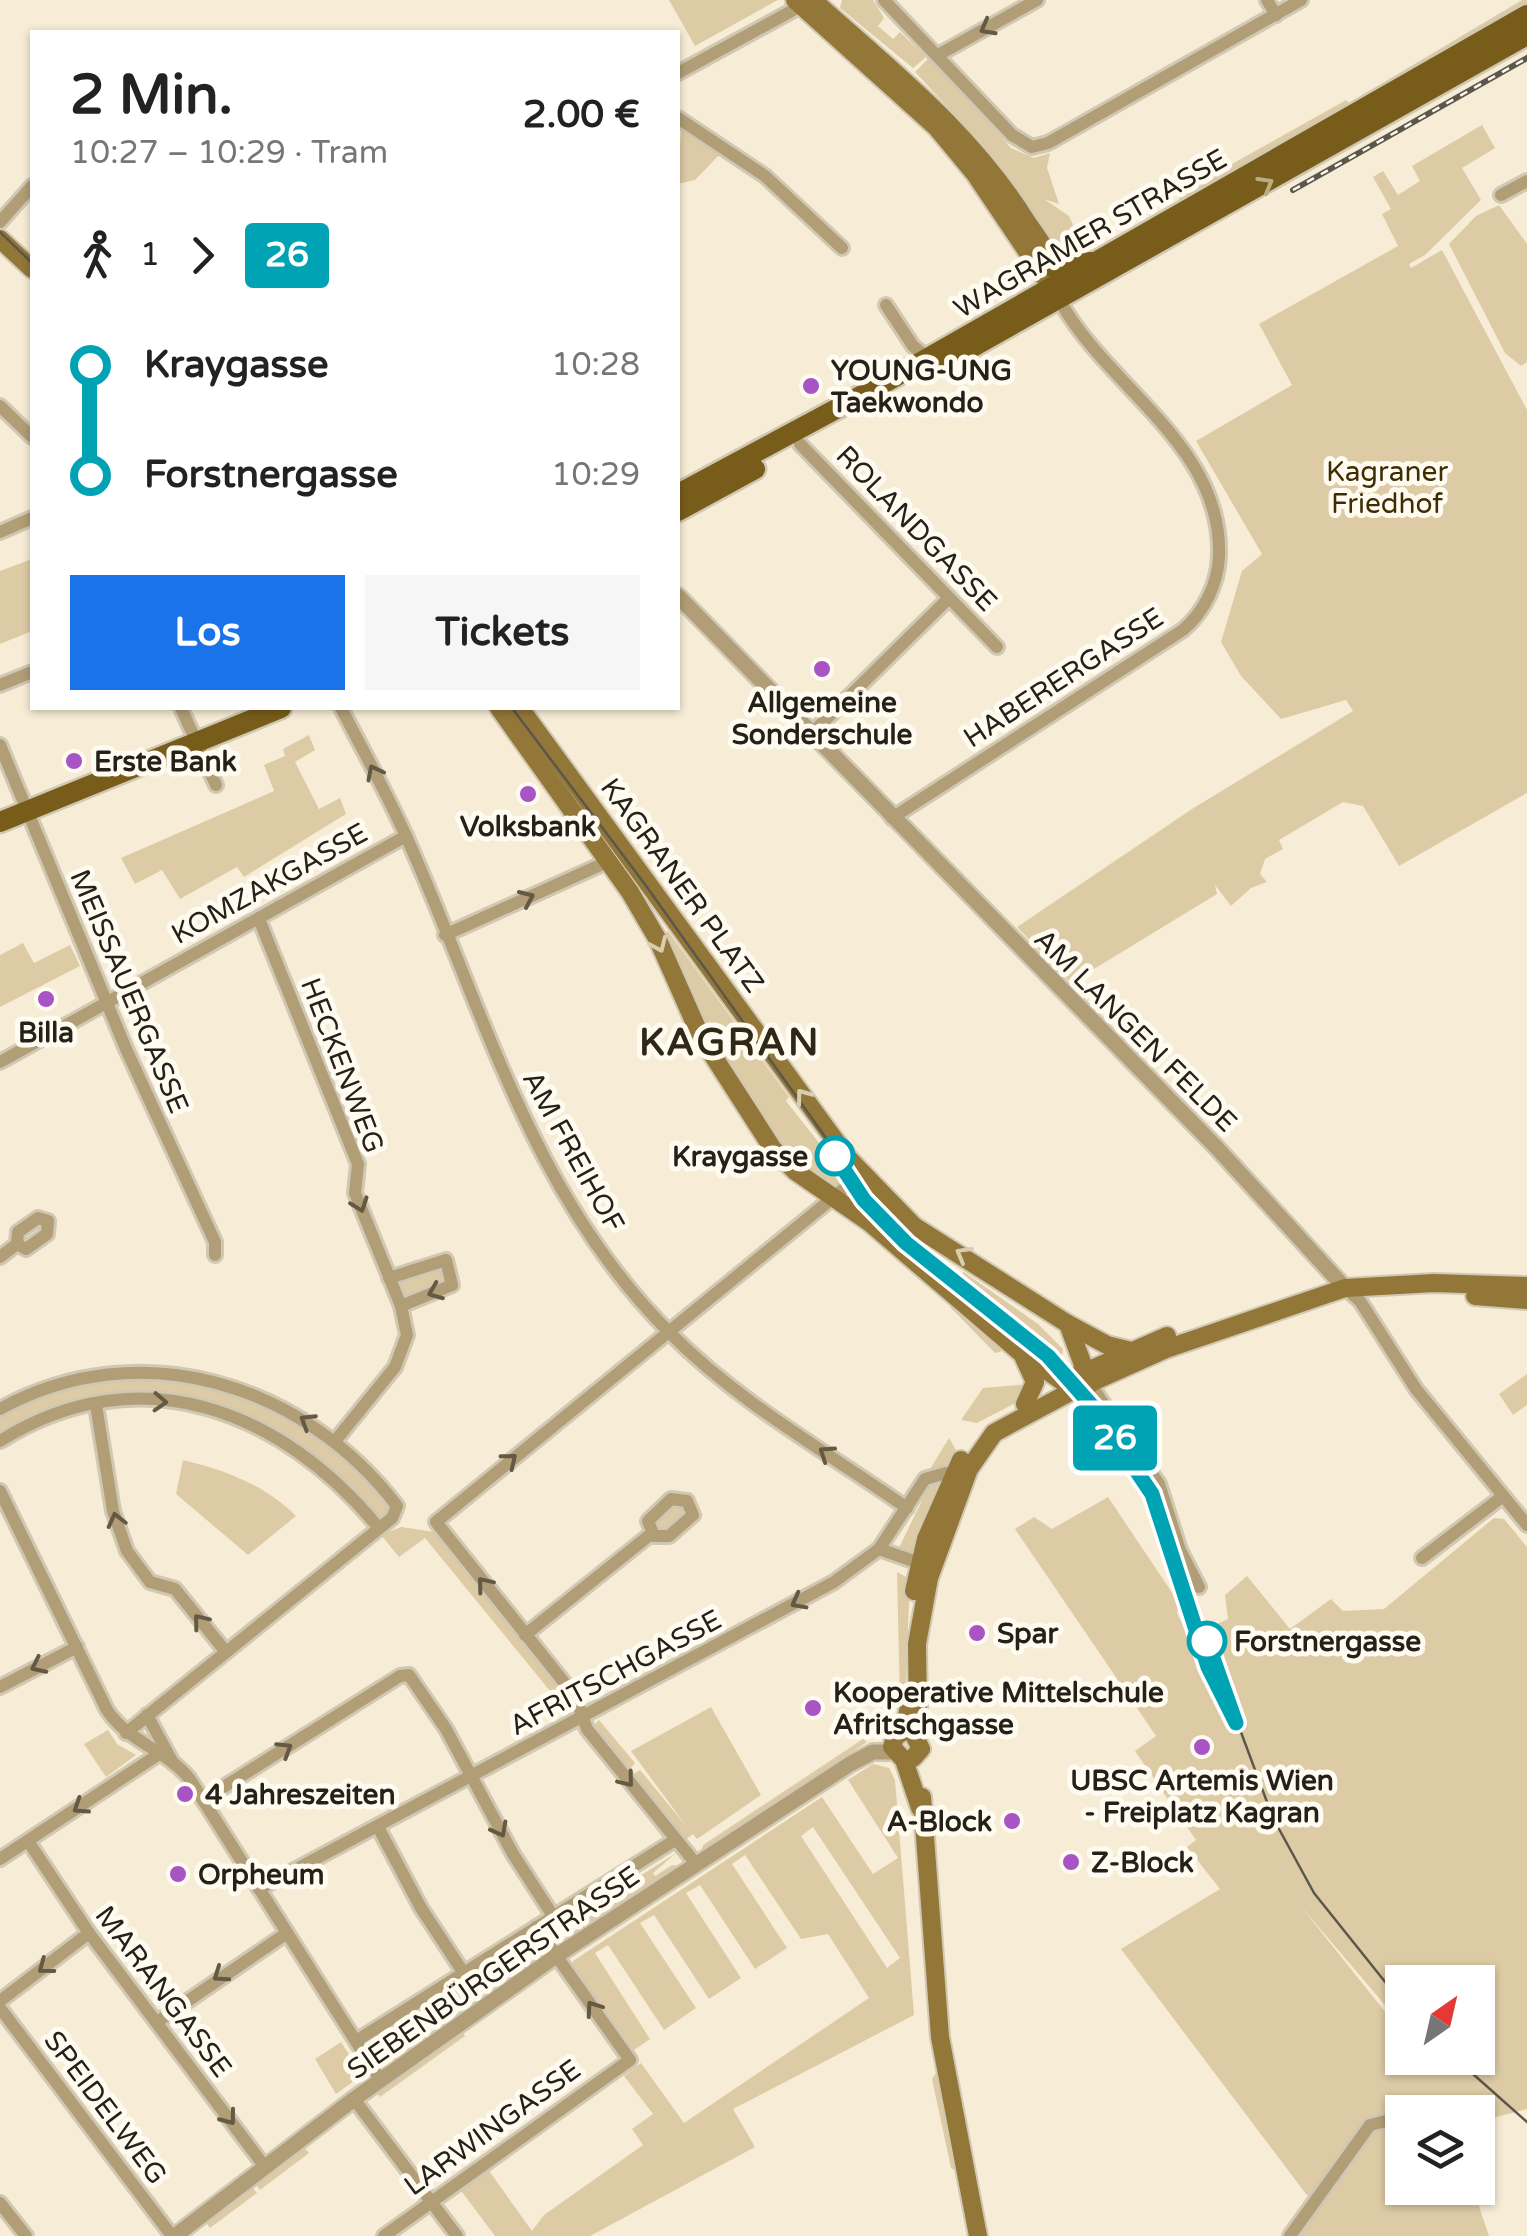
<!DOCTYPE html>
<html lang="de">
<meta charset="utf-8">
<style>
:root{--surface:#fff;--page:#f6f6f6;--text:#222;--muted:#767676;--accent:#1a73e8}
body{margin:0;font-family:"Varela Round",sans-serif;background:var(--page);color:var(--text);height:100vh;display:flex;flex-direction:column;font-size:38px;white-space:nowrap}
*{box-sizing:border-box;margin:0}
p{font-size:32px;color:var(--muted)}
.icon{flex:none;width:55px;height:55px;fill:none;stroke:currentColor;stroke-width:2;stroke-linecap:round;stroke-linejoin:round}
.map{position:relative;flex:1;overflow:hidden}
.panel{position:absolute;left:30px;top:30px;width:650px;height:680px;display:flex;flex-direction:column;background:var(--surface);border-radius:0px;box-shadow:0 2px 8px #0004}
.panel>*{flex:none}
.badge{padding:0 20px;border-radius:8px;font-size:35px;line-height:65px}
.needle{width:65px;rotate:34deg}
.buttons{position:absolute;left:1385px;top:1965px;display:grid;gap:20px}
.buttons a{display:grid;place-items:center;width:110px;height:110px;border-radius:0px;background:var(--surface);box-shadow:0 2px 8px #0004;font-size:50px}
.map>.badge{position:absolute;translate:-50% -50%;box-shadow:0 0 0 5px #fff}
.legs{display:flex;align-items:center;gap:15px;height:110px;padding:0 40px;font-size:32px}
.legs p{margin-inline-start:auto}
.head{display:flex;align-items:center;justify-content:space-between;height:170px;padding:0 40px}
h1{font-size:55px;font-weight:700;line-height:75px}
.action{display:flex;gap:20px;margin-top:auto;padding:20px 40px}
.action a{flex:1;height:115px;border-radius:0px;background:var(--accent);color:#fff;font-size:40px;font-weight:700;line-height:115px;text-align:center}
.action a+a{background:var(--page);color:var(--text)}
ul{padding:0 40px;list-style:none}
li{display:flex;align-items:center;gap:35px;height:110px;font-size:38px}
li i{display:grid;place-items:center;width:15px;height:100%;margin:0 12px;background:currentColor}
li i::after{content:'';width:25px;height:25px;margin:-12px;border:8px solid;border-radius:50%;background:var(--surface)}
li p{margin-inline-start:auto}
li:first-child i{background:linear-gradient(#0000 50%,currentColor 0)}
li:last-child i{background:linear-gradient(currentColor 50%,#0000 0)}
.map>svg:first-child{display:block}
</style>
<div class="map">
<svg width="1527" height="2236" viewBox="0 0 1527 2236">
<rect width="100%" height="100%" fill="#f7edd6"/>
<g fill="#ddcba5" fill-rule="evenodd">
<path d="M669,0H778L695,46Z"/>
<path d="M842,0H873L884,18L878,26L893,39L900,32L926,57L913,68L840,8Z"/>
<path d="M1522,0H1527V10L1175,205L1184,191L1346,100L1349,103Z"/>
<path d="M930,57L1011,148L1034,158L1050,153L1047,168L1059,204L1044,199L1069,216L1080,241L1057,253L985,147L915,72Z"/>
<path d="M1482,125L1495,148L1462,168L1481,200L1425,255L1409,264L1411,268L1442,250L1527,410V793L1399,866L1363,806L1343,802L1279,840L1283,849L1265,859L1260,874L1267,882L1251,888L1231,906L1215,885L1217,894L1071,983L1017,927L1192,809L1353,711L1346,700L1281,719L1241,676L1221,642L1242,571L1262,554L1196,441L1292,385L1259,324L1398,246L1382,214L1391,209L1373,177L1383,171L1398,195L1420,181L1412,166Z"/>
<path d="M681,128L721,153L695,180L678,184Z"/>
<path d="M1499,205L1527,244V362L1521,366L1505,353L1449,244L1476,216Z"/>
<path d="M880,371L871,381L678,483V480Z"/>
<path d="M32,559V631L0,644V571Z"/>
<path d="M309,735L315,750L295,762L319,809L340,798L346,814L244,877L237,867L180,899L162,870L135,884L121,858L274,791L264,765L285,756L283,749Z"/>
<path d="M668,931L789,1097L786,1101L846,1177L836,1186C763,1169 689,1000 660,935Z"/>
<path d="M23,943L34,963L70,945L80,966L0,1007V955Z"/>
<path d="M442,1261L450,1282L404,1301L395,1279Z"/>
<path d="M964,1272L1038,1324L1063,1349L1062,1356L957,1278Z"/>
<path d="M952,1304L1003,1349L1000,1352L995,1353L950,1307Z"/>
<path d="M1527,1374V1405L1513,1415L1499,1394Z"/>
<path d="M136,1375L236,1390L339,1448L393,1508L380,1521L313,1455L250,1418L123,1398L0,1437V1412L43,1393Z"/>
<path d="M1031,1384L1025,1398L977,1423L961,1420L983,1388Z"/>
<path d="M949,1438L956,1450L949,1464L930,1469Z"/>
<path d="M183,1460C225,1470 265,1485 296,1516L248,1555L176,1494Z"/>
<path d="M944,1481L919,1555L897,1552L928,1488Z"/>
<path d="M1108,1497L1179,1603L1177,1613L1185,1629L1199,1632L1228,1619L1225,1595L1247,1576L1290,1629L1331,1599L1343,1611L1384,1609L1494,1518L1504,1519L1527,1547V2109L1478,2122V2112H1402V2188H1473L1489,2236H1301L1321,2203L1306,2194L1121,1949L1220,1889L1187,1847L1196,1840L1135,1751L1156,1736L1015,1529L1034,1517L1052,1529ZM1299,1904L1402,2025V1982H1478V2058H1430L1446,2063L1432,2068L1423,2058H1402V2033Z"/>
<path d="M674,1502H681L688,1514L661,1534L653,1523Z"/>
<path d="M401,1527L435,1532L570,1697L568,1713L425,1538L399,1557L381,1535Z"/>
<path d="M897,1572L910,1579L905,1703H900Z"/>
<path d="M711,1707L761,1795L697,1839L693,1834L685,1840L632,1775L640,1770L687,1827L631,1751Z"/>
<path d="M599,1720L635,1763L629,1770L593,1726Z"/>
<path d="M108,1730L117,1744L136,1755L106,1777L84,1744Z"/>
<path d="M863,1739L867,1742L702,1851L703,1845Z"/>
<path d="M873,1764L889,1768L895,1780L914,2015L733,2109L755,2147L590,2236H495L459,2188L487,2168L532,2231L544,2215L643,2145L632,2129L653,2114L624,2076L641,2063L684,2123L869,1998L828,1934L801,1939L745,1855L732,1864L787,1948L755,1969L700,1885L686,1893L741,1978L709,1999L654,1915L640,1923L696,2008L664,2030L608,1945L595,1953L650,2039L634,2050L573,1966V1961L822,1797L873,1874L898,1858L848,1780ZM813,1827L900,1958L887,1968L801,1836Z"/>
<path d="M676,1853L653,1873L655,1876L672,1865L679,1866L562,1943L580,1926L579,1922L553,1938L549,1934Z"/>
<path d="M528,1938L539,1948L382,2061L368,2039Z"/>
<path d="M462,2032L465,2036L380,2097L377,2093Z"/>
<path d="M341,2042L362,2075L336,2094L315,2059Z"/>
<path d="M936,2073L940,2074L958,2172L951,2168L932,2079Z"/>
<path d="M304,2147L309,2153L260,2190L255,2183Z"/>
<path d="M251,2186L257,2193L210,2228L205,2221Z"/>
</g>
<g fill="none" stroke-linecap="round" stroke-linejoin="round">
<g stroke="#d1c8b4" stroke-width="18">
<g id="minor">
<path d="M884,0L1012,135L1032,147L1048,143L1301,0"/>
<path d="M1267,0L1276,15"/>
<path d="M938,55L1037,0"/>
<path d="M678,73L808,2"/>
<path d="M678,118L765,176L842,248"/>
<path d="M1501,195L1527,181"/>
<path d="M0,222L32,186"/>
<path d="M886,305L913,346L928,358"/>
<path d="M0,406L32,437"/>
<path d="M800,444L997,647"/>
<path d="M0,532L32,518"/>
<path d="M0,685L32,672"/>
<path d="M181,708L216,785"/>
<path d="M341,708C363,750 386,792 406,836C484,1009 531,1195 670,1333C739,1403 827,1452 907,1508"/>
<path d="M810,735L949,598"/>
<path d="M0,745L126,1049L215,1242V1255"/>
<path d="M892,818L1183,630C1204,612 1218,584 1219,556C1223,446 1108,388 1060,301"/>
<path d="M259,919L358,1164L355,1193L401,1306L407,1335L395,1367L336,1440"/>
<path d="M445,935L609,861"/>
<path d="M0,1062L406,836"/>
<path d="M0,1257L17,1244L18,1232L38,1218L48,1221L47,1234L26,1249L17,1244"/>
<path d="M389,1278L446,1260L452,1285L401,1306"/>
<path d="M1345,1288L1360,1301L1416,1389L1527,1525"/>
<path d="M1090,1384L1159,1484L1180,1550L1199,1587"/>
<path d="M1075,1390L1086,1398L1160,1499"/>
<path d="M96,1405L113,1511L127,1551L150,1582L175,1589L226,1652"/>
<path d="M0,1409C140,1332 304,1384 397,1506L392,1518L126,1733"/>
<path d="M0,1441C139,1354 282,1410 378,1527"/>
<path d="M0,1491L107,1710C128,1742 165,1749 189,1778L381,2081"/>
<path d="M671,1499L687,1501L693,1515L669,1536H654L648,1521Z"/>
<path d="M879,1549L928,1566"/>
<path d="M1422,1558L1503,1496"/>
<path d="M525,1635L651,1534"/>
<path d="M0,1687L77,1647"/>
<path d="M147,1715L172,1761"/>
<path d="M203,1800L400,1676L409,1675L446,1729L513,1854L553,1916"/>
<path d="M378,1827L421,1908L463,1972"/>
<path d="M28,1841L89,1933L265,2167"/>
<path d="M0,1859L159,1754"/>
<path d="M696,1864L587,1729L575,1696L436,1522L862,1174"/>
<path d="M259,1889L834,1582L879,1549L925,1479L946,1473L959,1477"/>
<path d="M0,2001L89,1933"/>
<path d="M0,2008L172,2236"/>
<path d="M157,2022L287,1933"/>
<path d="M356,2041L675,1840"/>
<path d="M354,2099L457,2236"/>
<path d="M0,2203L26,2236"/>
<path d="M384,2236L630,2060L536,1927"/>
<path d="M1290,2236L1370,2125L1402,2117"/>
</g>
</g>
<g stroke="#d1c8b4" stroke-width="20">
<g id="tertiary">
<path d="M678,596L1217,1148L1345,1288"/>
<path d="M175,2236L354,2099L556,1956L850,1764L873,1752H893"/>
</g>
</g>
<g stroke="#d1c8b4" stroke-width="22">
<g id="secondary">
<path d="M795,0L936,127L975,174L1057,296"/>
<path d="M813,0C891,70 971,132 1027,222C1038,238 1054,257 1053,277"/>
<path d="M0,239L32,269"/>
<path d="M499,708L630,892L658,940L701,1037L773,1149L795,1171L869,1222L1021,1353L1075,1390"/>
<path d="M520,708L848,1158L914,1226L1068,1324L1090,1384"/>
<path d="M1475,1296L1527,1300"/>
<path d="M1068,1324L1107,1345L1131,1351"/>
<path d="M1024,1358L1035,1382L1025,1404"/>
<path d="M1076,1376L1167,1336"/>
<path d="M914,1591L926,1539L961,1460"/>
<path d="M908,1711L904,1731L895,1737L892,1747L904,1760L920,1808"/>
<path d="M913,1758L921,1749L913,1733L918,1713L917,1644L929,1578L969,1469L994,1433L1070,1392L1166,1349L1345,1288L1434,1283L1527,1286"/>
<path d="M922,1797L940,2037L978,2236"/>
</g>
</g>
<g stroke="#d1c8b4" stroke-width="25">
<g id="primary">
<path d="M1053,267L1091,262"/>
<path d="M946,362L1527,35"/>
<path d="M678,494L879,386L1527,15"/>
<path d="M678,511L755,469"/>
<path d="M0,822L281,708"/>
</g>
</g>
<use href="#minor" stroke="#b19e76" stroke-width="12"/>
<use href="#tertiary" stroke="#b19e76" stroke-width="15"/>
<use href="#secondary" stroke="#937738" stroke-width="18"/>
<use href="#primary" stroke="#785d1a" stroke-width="20"/>
<g stroke="#5c574b" stroke-width="2.5">
<path d="M0,232L32,263"/>
<path d="M512,708L644,883L866,1194L933,1261L1065,1366L1148,1477L1163,1509L1204,1633L1273,1818L1314,1893L1402,2003"/>
<path d="M1455,2058L1527,2122"/>
</g>
<g stroke="#5c574b" stroke-width="6">
<path id="rail" d="M1293,190L1527,58"/>
</g>
<use href="#rail" stroke="#fffbf1" stroke-width="2.5" stroke-dasharray="8" stroke-linecap="butt"/>
</g>
<defs><path id="oneway-chevron" d="M-2-3.5L2.5 0L-2 3.5" fill="none" stroke-width="1.6" stroke-linecap="round" stroke-linejoin="round" transform="scale(2.5)"/></defs>
<g stroke="#645943">
<use href="#oneway-chevron" transform="translate(987 28) rotate(151)"/>
<use href="#oneway-chevron" transform="translate(374 772) rotate(-117)"/>
<use href="#oneway-chevron" transform="translate(527 898) rotate(-24)"/>
<use href="#oneway-chevron" transform="translate(360 1205) rotate(70)"/>
<use href="#oneway-chevron" transform="translate(435 1292) rotate(158)"/>
<use href="#oneway-chevron" transform="translate(160 1402) rotate(3)"/>
<use href="#oneway-chevron" transform="translate(307 1421) rotate(-148)"/>
<use href="#oneway-chevron" transform="translate(826 1453) rotate(-146)"/>
<use href="#oneway-chevron" transform="translate(510 1460) rotate(-39)"/>
<use href="#oneway-chevron" transform="translate(116 1520) rotate(-104)"/>
<use href="#oneway-chevron" transform="translate(484 1584) rotate(-129)"/>
<use href="#oneway-chevron" transform="translate(798 1602) rotate(152)"/>
<use href="#oneway-chevron" transform="translate(200 1621) rotate(-129)"/>
<use href="#oneway-chevron" transform="translate(38 1666) rotate(154)"/>
<use href="#oneway-chevron" transform="translate(285 1749) rotate(-32)"/>
<use href="#oneway-chevron" transform="translate(627 1780) rotate(51)"/>
<use href="#oneway-chevron" transform="translate(80 1807) rotate(147)"/>
<use href="#oneway-chevron" transform="translate(500 1830) rotate(62)"/>
<use href="#oneway-chevron" transform="translate(45 1967) rotate(143)"/>
<use href="#oneway-chevron" transform="translate(220 1975) rotate(145)"/>
<use href="#oneway-chevron" transform="translate(593 2008) rotate(-125)"/>
<use href="#oneway-chevron" transform="translate(229 2118) rotate(53)"/>
</g>
<use stroke="#bcac86" href="#oneway-chevron" transform="translate(1266 184) rotate(-30)"/>
<g stroke="#d9cdb0">
<use href="#oneway-chevron" transform="translate(659 945) rotate(66)"/>
<use href="#oneway-chevron" transform="translate(803 1096) rotate(-127)"/>
<use href="#oneway-chevron" transform="translate(963 1254) rotate(-150)"/>
</g>
<g fill="none" stroke-linecap="round" stroke-linejoin="round">
<g stroke="#fff" stroke-width="22">
<path id="line-1" d="M835,1156L864,1200L906,1243L1048,1356L1094,1408L1152,1494L1208,1667L1236,1723L1207,1641"/>
</g>
<use href="#line-1" stroke="#00a3b4" stroke-width="15"/>
</g>
<g fill="#a854c4" stroke="#fffbf1" stroke-width="4">
<circle cx="811" cy="386" r="10"/>
<circle cx="822" cy="669" r="10"/>
<circle cx="74" cy="761" r="10"/>
<circle cx="528" cy="794" r="10"/>
<circle cx="46" cy="999" r="10"/>
<circle cx="977" cy="1633" r="10"/>
<circle cx="813" cy="1708" r="10"/>
<circle cx="1202" cy="1747" r="10"/>
<circle cx="185" cy="1794" r="10"/>
<circle cx="1012" cy="1821" r="10"/>
<circle cx="1071" cy="1862" r="10"/>
<circle cx="178" cy="1874" r="10"/>
</g>
<g fill="#fff" stroke="#00a3b4" stroke-width="5">
<circle cx="835" cy="1156" r="18"/>
<circle cx="1207" cy="1641" r="18"/>
</g>
<g text-anchor="middle" stroke-width="10" stroke-linejoin="round" paint-order="stroke">
<g font-size="28" fill="#252119" stroke="#fffbf1">
<text transform="translate(1090 233) rotate(-30)" y="10">WAGRAMER STRASSE</text>
<text transform="translate(917 528) rotate(46)" y="10">ROLANDGASSE</text>
<text transform="translate(1063 677) rotate(-33)" y="10">HABERERGASSE</text>
<text transform="translate(269 883) rotate(-29)" y="10">KOMZAKGASSE</text>
<text transform="translate(683 885) rotate(54)" y="10">KAGRANER PLATZ</text>
<text transform="translate(130 991) rotate(67)" y="10">MEISSAUERGASSE</text>
<text transform="translate(1136 1030) rotate(45)" y="10">AM LANGEN FELDE</text>
<text transform="translate(343 1065) rotate(69)" y="10">HECKENWEG</text>
<text transform="translate(574 1151) rotate(61)" y="10">AM FREIHOF</text>
<text transform="translate(615 1672) rotate(-28)" y="10">AFRITSCHGASSE</text>
<text transform="translate(493 1972) rotate(-35)" y="10">SIEBENBÜRGERSTRASSE</text>
<text transform="translate(164 1991) rotate(53)" y="10">MARANGASSE</text>
<text transform="translate(106 2107) rotate(53)" y="10">SPEIDELWEG</text>
<text transform="translate(492 2127) rotate(-36)" y="10">LARWINGASSE</text>
</g>
<g font-size="28" font-weight="bold" fill="#252119" stroke="#fffbf1" text-anchor="start">
<text x="831" y="380">YOUNG-UNG<tspan x="831" dy="32">Taekwondo</tspan></text>
<text x="822" y="712" text-anchor="middle">Allgemeine<tspan x="822" dy="32">Sonderschule</tspan></text>
<text x="94" y="771">Erste Bank</text>
<text x="528" y="836" text-anchor="middle">Volksbank</text>
<text x="46" y="1042" text-anchor="middle">Billa</text>
<text x="997" y="1643">Spar</text>
<text x="833" y="1702">Kooperative Mittelschule<tspan x="833" dy="32">Afritschgasse</tspan></text>
<text x="1202" y="1790" text-anchor="middle">UBSC Artemis Wien<tspan x="1202" dy="32">- Freiplatz Kagran</tspan></text>
<text x="205" y="1804">4 Jahreszeiten</text>
<text x="992" y="1831" text-anchor="end">A-Block</text>
<text x="1091" y="1872">Z-Block</text>
<text x="198" y="1884">Orpheum</text>
</g>
<g font-size="28" fill="#3e2d03" stroke="#fffbf1">
<text x="1387" y="481">Kagraner<tspan x="1387" dy="32">Friedhof</tspan></text>
</g>
<g font-size="28" font-weight="bold" fill="#252119" stroke="#fffbf1" text-anchor="end">
<text x="808" y="1166">Kraygasse</text>
<text x="1234" y="1651" text-anchor="start">Forstnergasse</text>
</g>
<g font-size="38" font-weight="bold" letter-spacing="2.5" fill="#302816" stroke="#fffbf1">
<text x="730" y="1055">KAGRAN</text>
</g>
</g>
</svg>
<div class="buttons">
<a><svg class="needle" viewBox="-14 -14 28 28"><path d="M0-13l5 13h-10z" fill="#e53935"/><path d="M0 13l5-13h-10z" fill="#767676"/></svg></a>
<a><svg class="icon" aria-label="layers" viewBox="0 0 24 24"><path d="M12 4l9 5-9 5-9-5zM3 14l9 5 9-5"/></svg></a>
</div>
<b class="badge" style="left:1115px;top:1438px;background:#00a3b4;color:#fff">26</b>
<section class="panel">
<div class="head"><div><h1>2 Min.</h1><p>10:27 – 10:29 · Tram</p></div><b>2.00 €</b></div>
<div class="legs"><svg class="icon" aria-label="walk" viewBox="0 0 24 24"><circle cx="13" cy="4" r="2"/><path d="M13 8l-2 6 4 7M11 14l-3 7M7 12l3-4h3l4 4"/></svg>1<svg class="icon" aria-label="forward" viewBox="0 0 24 24"><path d="M9 5l7 7-7 7"/></svg><b class="badge" style="background:#00a3b4;color:#fff">26</b></div>
<ul>
<li><i style="color:#00a3b4"></i><b>Kraygasse</b><p>10:28</p></li>
<li><i style="color:#00a3b4"></i><b>Forstnergasse</b><p>10:29</p></li>
</ul>
<div class="action"><a>Los</a><a>Tickets</a></div>
</section>
</div>
